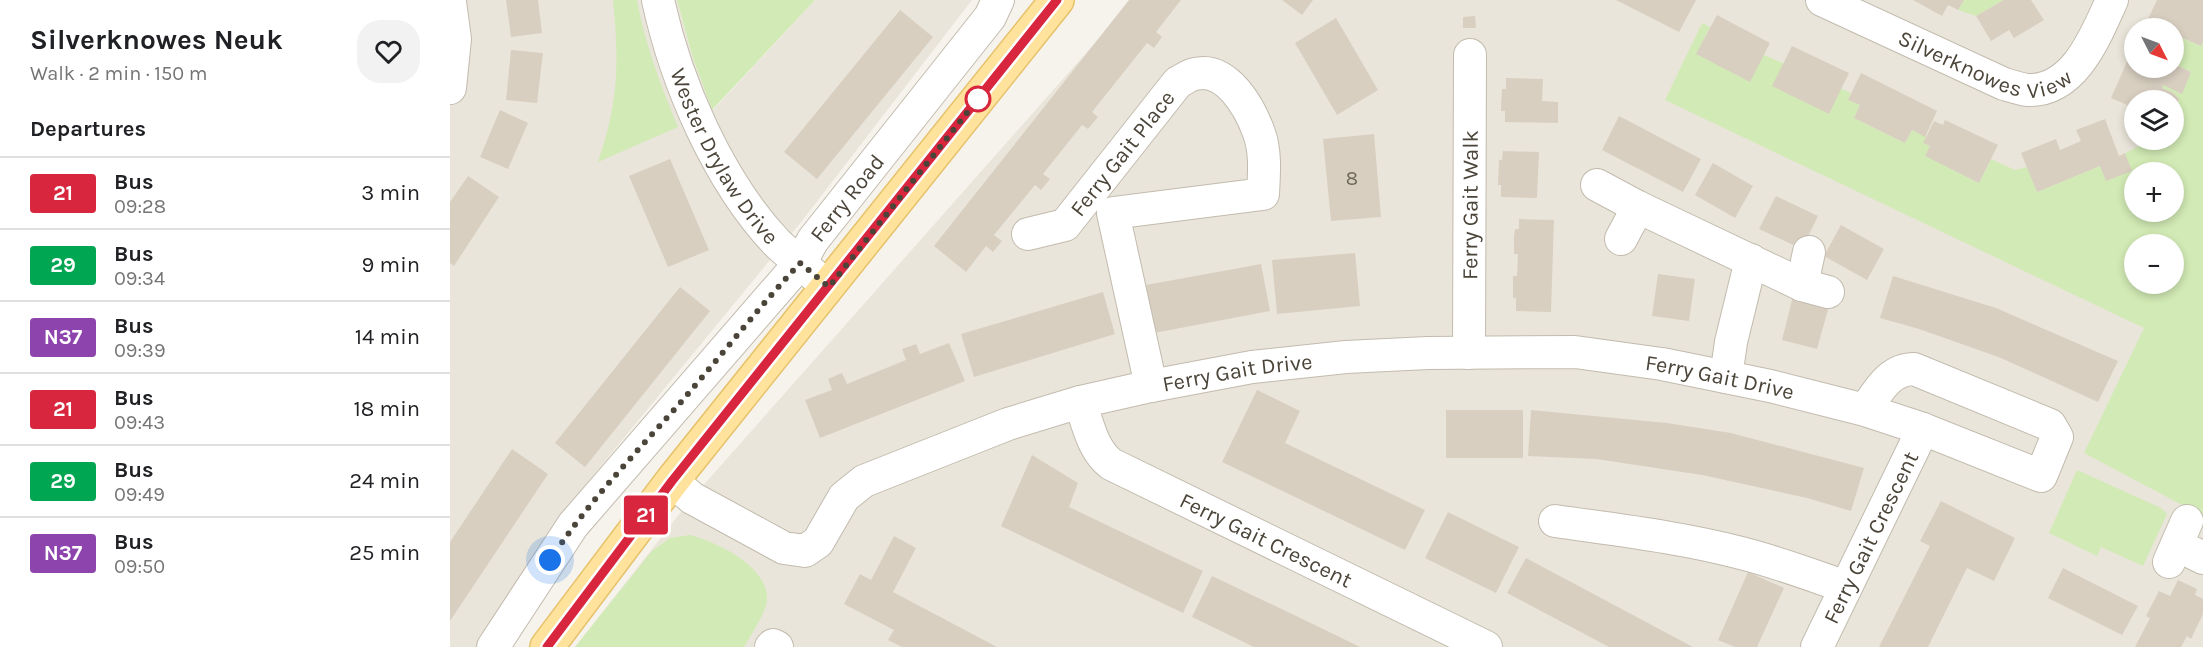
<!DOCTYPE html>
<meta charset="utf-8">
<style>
:root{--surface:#fff;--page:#f2f2f2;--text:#202124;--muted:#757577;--line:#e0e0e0}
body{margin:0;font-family:Karla,sans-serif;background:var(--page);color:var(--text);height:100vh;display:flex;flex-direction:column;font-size:22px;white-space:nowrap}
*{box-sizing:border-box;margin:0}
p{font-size:20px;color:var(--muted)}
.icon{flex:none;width:33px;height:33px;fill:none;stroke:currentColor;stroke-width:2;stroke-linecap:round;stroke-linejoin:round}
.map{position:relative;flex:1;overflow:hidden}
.drawer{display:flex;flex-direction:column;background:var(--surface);width:450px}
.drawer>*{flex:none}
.badge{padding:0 12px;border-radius:4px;font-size:21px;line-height:39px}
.needle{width:39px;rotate:132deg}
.fabs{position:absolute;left:1674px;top:18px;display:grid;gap:12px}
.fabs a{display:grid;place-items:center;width:60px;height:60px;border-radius:50%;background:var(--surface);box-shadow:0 3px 9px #0003;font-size:30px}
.you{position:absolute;width:30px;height:30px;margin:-15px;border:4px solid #fff;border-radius:50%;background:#1a73e8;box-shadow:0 0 0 9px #1a73e833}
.map>.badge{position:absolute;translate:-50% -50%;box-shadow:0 0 0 3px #fff}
h2{padding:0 30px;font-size:22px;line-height:54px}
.round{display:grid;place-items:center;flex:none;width:63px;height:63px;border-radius:24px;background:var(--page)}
.summary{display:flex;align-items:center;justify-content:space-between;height:102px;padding:0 30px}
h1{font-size:28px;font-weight:700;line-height:45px}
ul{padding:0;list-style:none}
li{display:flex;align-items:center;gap:18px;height:72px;padding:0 30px;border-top:2px solid var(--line)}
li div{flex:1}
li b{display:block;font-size:22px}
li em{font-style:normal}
li .badge{min-width:66px;font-weight:700;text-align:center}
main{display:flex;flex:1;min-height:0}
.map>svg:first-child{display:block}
</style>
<main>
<section class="drawer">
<div class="summary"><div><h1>Silverknowes Neuk</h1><p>Walk · 2 min · 150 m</p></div><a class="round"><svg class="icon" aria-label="heart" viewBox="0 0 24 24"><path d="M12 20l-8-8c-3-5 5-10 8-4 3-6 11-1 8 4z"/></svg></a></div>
<h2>Departures</h2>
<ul>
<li><span class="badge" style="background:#d7263d;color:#fff">21</span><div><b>Bus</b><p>09:28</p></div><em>3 min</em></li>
<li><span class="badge" style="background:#00a651;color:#fff">29</span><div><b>Bus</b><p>09:34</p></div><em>9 min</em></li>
<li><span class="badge" style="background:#8e44ad;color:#fff">N37</span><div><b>Bus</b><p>09:39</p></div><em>14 min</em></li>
<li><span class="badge" style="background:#d7263d;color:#fff">21</span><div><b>Bus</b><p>09:43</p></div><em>18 min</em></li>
<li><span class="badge" style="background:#00a651;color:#fff">29</span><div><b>Bus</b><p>09:49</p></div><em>24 min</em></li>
<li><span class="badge" style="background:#8e44ad;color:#fff">N37</span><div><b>Bus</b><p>09:50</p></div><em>25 min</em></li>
</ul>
</section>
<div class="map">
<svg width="1753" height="647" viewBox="0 0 1753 647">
<rect width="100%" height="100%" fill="#f6f3ec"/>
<g fill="#eae5da" fill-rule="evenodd">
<path d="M0,0H227L243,58L263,110L365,0H522L352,221L119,505L29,647H0Z"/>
<path d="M683,0H1753V647H125L242,498ZM1684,28H1724V68H1684ZM1684,100H1724V140H1684ZM1684,172H1724V212H1684ZM1684,244H1724V284H1684Z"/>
</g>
<g fill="#d2eab5" fill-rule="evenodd">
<path d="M163,0H187C195,44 211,86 228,127L148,162C169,102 169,61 163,0Z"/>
<path d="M227,0H365L262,110L243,58Z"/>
<path d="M1514,0H1554L1526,16L1508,10Z"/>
<path d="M1252,23L1260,27L1247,54L1314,55L1401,93L1398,100L1410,105L1404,118L1455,143L1462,130L1477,137L1474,143L1480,146L1476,156L1529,183L1541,159L1565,170L1577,167L1587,192L1650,166L1693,144L1692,140H1724V110L1729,99L1723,93L1712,88L1713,85L1731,93L1741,72L1724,64L1726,58L1724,56V34L1750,46L1753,41V516L1634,453L1694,328L1215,100ZM1684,172H1724V212H1684ZM1684,244H1724V284H1684Z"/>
<path d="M1627,470L1711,508L1717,514L1693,566L1651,547L1647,556L1599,533Z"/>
<path d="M240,535C267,542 320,567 317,601C316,612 300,636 294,647H125L202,551L220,538Z"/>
</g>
<g fill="#d8cfc1">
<path d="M56,0H88L92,33L61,37Z"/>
<path d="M679,0H731L706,32L712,37L704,48L697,43L642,112L648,117L638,129L632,125L593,174L600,179L591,190L585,185L544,235L552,241L543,252L536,246L516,272L484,246Z"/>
<path d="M832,0H863L852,15Z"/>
<path d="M1166,0H1246L1229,32Z"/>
<path d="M1463,0H1514L1508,10L1498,5L1492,16Z"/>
<path d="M1554,0H1581L1594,20L1564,38L1559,30L1541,41L1526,16Z"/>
<path d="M1707,0H1753V41L1751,46L1724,34V28H1712L1697,21Z"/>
<path d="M450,10L483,37L367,179L334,152Z"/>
<path d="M1267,15L1320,43L1300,82L1246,54Z"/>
<path d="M1025,16L1026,28H1013V17Z"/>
<path d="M886,18L928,90L887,115L845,43Z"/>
<path d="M1342,46L1399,73L1379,114L1322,86Z"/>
<path d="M1684,46V68H1724V56L1726,58L1724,64L1741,72L1732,94L1713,85L1712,88L1723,93L1729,99L1724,110V100H1684V108L1661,98Z"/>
<path d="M61,50L93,53L87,103L56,100Z"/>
<path d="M1411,73L1487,111L1475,137L1462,130L1455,143L1404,118L1410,105L1398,100Z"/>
<path d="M1056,78L1093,79L1092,101L1108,102V123L1055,122V111H1051V105L1052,89H1056Z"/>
<path d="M50,110L78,123L58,169L30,157Z"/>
<path d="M1169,116L1251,159L1233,192L1152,150Z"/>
<path d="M1655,119L1669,156L1675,153L1682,171L1656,181L1650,166L1587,192L1571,153L1606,139L1610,150L1631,141L1626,130Z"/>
<path d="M1495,120L1548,145L1529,183L1475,156L1480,146L1473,143L1484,121L1493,125Z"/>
<path d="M924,134L931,217L881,221L873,139Z"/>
<path d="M1053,151L1089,152L1087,198L1051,197V185H1048L1049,160H1052Z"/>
<path d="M220,159L259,250L218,267L179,176Z"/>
<path d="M1263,163L1303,186L1285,218L1245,195Z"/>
<path d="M18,176L49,197L4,266L0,263V202Z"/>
<path d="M1326,196L1368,216L1352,249L1309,229Z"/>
<path d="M1069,219L1104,220L1101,312L1066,311V298H1063V276H1067L1068,254H1064V236L1065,229H1069Z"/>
<path d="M1391,225L1434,249L1417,280L1374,256Z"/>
<path d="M905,253L910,306L827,314L822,260Z"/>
<path d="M811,264L820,311L704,333L696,285Z"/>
<path d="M1208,274L1245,279L1239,321L1202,316Z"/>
<path d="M1443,276L1546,308L1668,361L1648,402L1551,358L1469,329L1430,318Z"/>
<path d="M230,287L260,311L135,467L105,443Z"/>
<path d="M653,292L665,334L524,377L511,334Z"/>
<path d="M1343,296L1379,306L1367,349L1332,340Z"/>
<path d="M499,343L515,381L370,438L355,400L382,390L378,379L392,373L397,384L456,360L452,349L466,344L470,354Z"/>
<path d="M807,390L850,411L835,443L975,510L955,550L772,462Z"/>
<rect x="996" y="410" width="77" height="48"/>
<path d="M1081,410L1217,423L1281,433L1414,468L1401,511L1357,498L1252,475L1146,459L1078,456Z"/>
<path d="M62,449L98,474L0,621V542Z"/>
<path d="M582,455L628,483L619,507L753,571L733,613L551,526Z"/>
<path d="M1491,501L1565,538L1544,581L1517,568L1478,647H1429L1480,546L1470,541Z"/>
<path d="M998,512L1069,547L1046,593L975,558Z"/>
<path d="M444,536L466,548L443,592L547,647H452L438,640L444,630L394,604L410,574L421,580Z"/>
<path d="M1076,558L1243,647H1159L1057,593Z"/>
<path d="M1613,568L1688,606L1672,635L1598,598Z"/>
<path d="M1298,572L1334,588L1307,647H1285L1268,640Z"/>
<path d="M762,576L867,626L910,647H804L742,617Z"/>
<path d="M1728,580L1747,589L1745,595L1753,599V614L1741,639L1737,636L1731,647H1685L1700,618L1696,616L1709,591L1720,596Z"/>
</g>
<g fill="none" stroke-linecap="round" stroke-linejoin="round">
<g stroke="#c2bbae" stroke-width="34">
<g id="minor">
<path id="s1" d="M208,0C226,83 268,180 326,242C338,254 352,264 364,275"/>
<path id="s2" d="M1372,0L1554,84C1561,86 1570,89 1577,90C1625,92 1646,35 1662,0"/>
<path d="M0,2L5,39L0,88"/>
<path d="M1147,185L1188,207L1352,285L1378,292"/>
<path id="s3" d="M578,234L615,225L728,82C733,80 739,75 745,74C777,66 800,108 809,133C816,152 814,174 813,194L663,213L701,386"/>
<path d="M1171,239L1188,207"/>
<path d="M1352,285L1359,252"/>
<path id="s4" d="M1019,353L1020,55"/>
<path d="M1276,377L1281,342L1301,260"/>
<path id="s5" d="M630,402C638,424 642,449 661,464L1036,647"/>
<path id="s6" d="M222,481L242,498L334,548L355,551L368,542L394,497L414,481L558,424L630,402L701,386L802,367L896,357L978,353L1125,352L1212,364L1320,386L1415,410L1473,429L1591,476L1607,437L1600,425L1464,369C1439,369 1428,392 1415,410"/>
<path d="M1105,521C1167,530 1230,537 1291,553C1327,562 1361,575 1396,587"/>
<path d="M1727,545L1753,558"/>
<path d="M1719,562L1737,521"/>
<path id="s7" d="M43,647L123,525L350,263L363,240L540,17L548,0"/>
<path d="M321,647L323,645L327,647"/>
<path id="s8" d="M1367,647L1473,429"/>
</g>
</g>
<g stroke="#e6c16a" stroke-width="36">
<path id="major" d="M97,647L222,481L607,0"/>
</g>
<use href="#minor" stroke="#fff" stroke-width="32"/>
<use href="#major" stroke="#ffe39c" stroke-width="33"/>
</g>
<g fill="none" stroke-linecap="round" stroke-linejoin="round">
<g stroke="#fff" stroke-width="14">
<path id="line" d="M97,647L222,481L607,0"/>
</g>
<use href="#line" stroke="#d7263d" stroke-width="9"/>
<path stroke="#4b4439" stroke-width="6" stroke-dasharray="0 10.8" d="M100,560C138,502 186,453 231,402C271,356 309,307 350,263L379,287L528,99"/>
</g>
<circle fill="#fff" stroke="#d7263d" stroke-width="3" cx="528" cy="99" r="12"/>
<g text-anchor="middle" stroke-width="4.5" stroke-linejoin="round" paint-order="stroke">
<g font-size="20" fill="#6e675b">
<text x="902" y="185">8</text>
</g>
<g font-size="22" fill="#4b4439" stroke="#fff">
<text dy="8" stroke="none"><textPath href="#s2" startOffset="178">Silverknowes View</textPath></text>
<text dy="8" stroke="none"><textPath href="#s1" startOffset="171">Wester Drylaw Drive</textPath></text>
<text dy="8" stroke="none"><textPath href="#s3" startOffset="130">Ferry Gait Place</textPath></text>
<text dy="8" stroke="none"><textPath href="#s7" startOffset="573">Ferry Road</textPath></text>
<text dy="8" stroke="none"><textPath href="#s4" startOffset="148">Ferry Gait Walk</textPath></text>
<text dy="8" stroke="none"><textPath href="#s6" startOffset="636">Ferry Gait Drive</textPath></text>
<text dy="8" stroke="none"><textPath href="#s6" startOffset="1122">Ferry Gait Drive</textPath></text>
<text dy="8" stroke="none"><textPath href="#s8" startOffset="122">Ferry Gait Crescent</textPath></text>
<text dy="8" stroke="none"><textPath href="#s5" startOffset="243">Ferry Gait Crescent</textPath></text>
</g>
</g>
</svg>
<div class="fabs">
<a><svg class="needle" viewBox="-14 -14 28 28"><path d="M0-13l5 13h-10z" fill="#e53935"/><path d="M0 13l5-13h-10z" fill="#757577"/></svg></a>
<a><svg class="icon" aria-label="layers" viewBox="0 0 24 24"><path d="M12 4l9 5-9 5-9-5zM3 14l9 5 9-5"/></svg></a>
<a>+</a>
<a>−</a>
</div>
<div class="you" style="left:100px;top:560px"></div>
<b class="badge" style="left:196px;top:515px;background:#d7263d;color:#fff">21</b>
</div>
</main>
